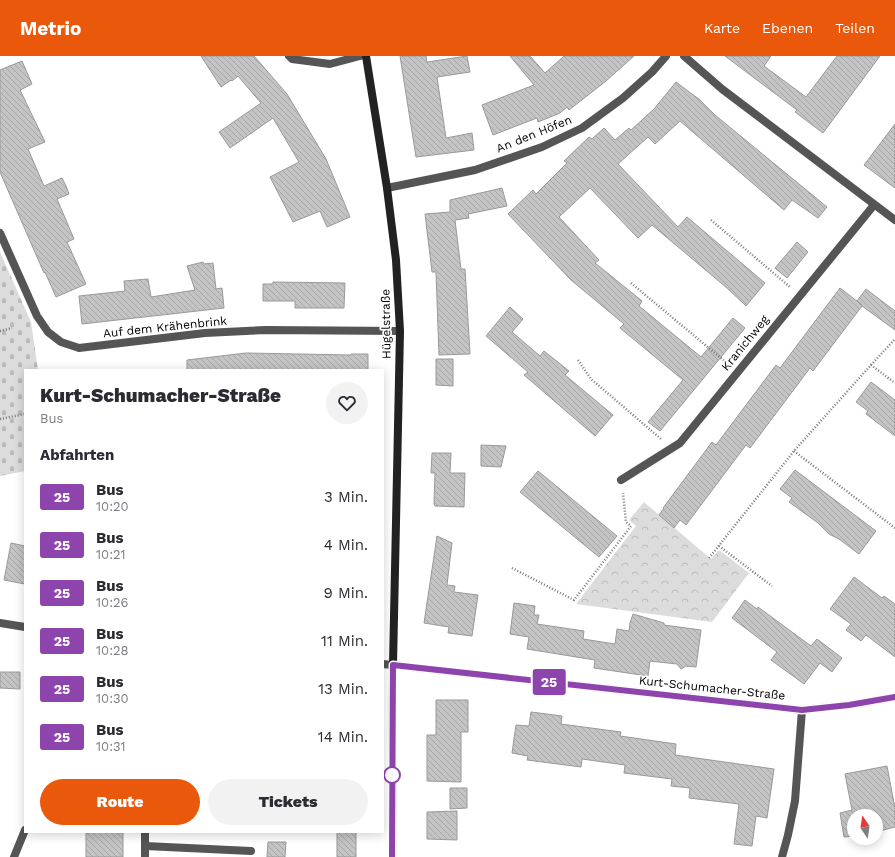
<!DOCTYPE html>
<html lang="de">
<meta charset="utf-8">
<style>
:root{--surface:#fff;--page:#f2f2f3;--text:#2b2b33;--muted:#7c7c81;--accent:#ea580c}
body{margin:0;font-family:"Work Sans",sans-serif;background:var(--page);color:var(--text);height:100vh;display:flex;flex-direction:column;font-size:15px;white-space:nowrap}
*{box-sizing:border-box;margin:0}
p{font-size:13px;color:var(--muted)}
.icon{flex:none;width:22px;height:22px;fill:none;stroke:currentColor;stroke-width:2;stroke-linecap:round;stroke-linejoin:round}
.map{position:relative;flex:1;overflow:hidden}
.details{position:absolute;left:24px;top:313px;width:360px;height:464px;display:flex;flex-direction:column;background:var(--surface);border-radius:0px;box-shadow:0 2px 10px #0003}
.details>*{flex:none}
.badge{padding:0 8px;border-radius:3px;font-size:14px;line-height:26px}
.needle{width:26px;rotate:347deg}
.buttons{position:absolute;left:847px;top:753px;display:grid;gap:8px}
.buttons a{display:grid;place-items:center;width:36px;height:36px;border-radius:50%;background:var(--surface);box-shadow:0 2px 10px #0003;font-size:20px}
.map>.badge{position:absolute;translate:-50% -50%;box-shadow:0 0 0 2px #fff}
h2{padding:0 16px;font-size:15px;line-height:36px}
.round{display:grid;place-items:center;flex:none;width:42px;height:42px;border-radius:21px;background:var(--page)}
.overview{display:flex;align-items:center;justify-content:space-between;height:68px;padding:0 16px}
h1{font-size:19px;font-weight:800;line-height:30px}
.cta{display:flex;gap:8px;margin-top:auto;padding:8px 16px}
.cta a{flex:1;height:46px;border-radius:24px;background:var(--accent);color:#fff;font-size:16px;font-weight:800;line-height:46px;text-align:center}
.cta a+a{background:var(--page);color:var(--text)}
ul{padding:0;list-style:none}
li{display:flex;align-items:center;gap:12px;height:48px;padding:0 16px}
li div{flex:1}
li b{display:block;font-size:15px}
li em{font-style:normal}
li .badge{min-width:44px;font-weight:700;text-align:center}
header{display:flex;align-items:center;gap:24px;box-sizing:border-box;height:56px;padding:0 20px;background:var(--accent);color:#fff}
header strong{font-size:19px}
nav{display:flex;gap:22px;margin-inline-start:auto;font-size:14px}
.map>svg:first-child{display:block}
</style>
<header>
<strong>Metrio</strong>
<nav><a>Karte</a><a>Ebenen</a><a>Teilen</a></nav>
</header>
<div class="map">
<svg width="895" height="801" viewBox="0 0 895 801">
<defs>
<pattern id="cemetery-stones" width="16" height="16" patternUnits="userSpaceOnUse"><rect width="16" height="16" fill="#dcdcdc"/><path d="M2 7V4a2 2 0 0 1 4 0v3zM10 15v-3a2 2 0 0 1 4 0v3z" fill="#bbb"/></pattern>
<pattern id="park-crowns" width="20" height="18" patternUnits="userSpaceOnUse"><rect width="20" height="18" fill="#dcdcdc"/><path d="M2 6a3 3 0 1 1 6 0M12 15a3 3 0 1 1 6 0" fill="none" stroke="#bbb"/></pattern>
<pattern id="building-back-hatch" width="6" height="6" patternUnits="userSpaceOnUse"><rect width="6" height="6" fill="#c4c4c4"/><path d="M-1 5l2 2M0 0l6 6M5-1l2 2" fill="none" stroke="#a7a7a7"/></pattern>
</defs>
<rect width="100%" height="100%" fill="#fff"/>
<path fill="url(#cemetery-stones)" d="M0,196L31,266L38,314H25V415L0,420Z"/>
<path fill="url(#park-crowns)" d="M644,446L711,503L719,494L749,517L712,566L576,548L636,470L629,464Z"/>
<g fill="url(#building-back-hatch)" stroke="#999">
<path d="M201,0H254L287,38L326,103L350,161L327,171L320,155L293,166L270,121L299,106L273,62L230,92L219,76L261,47L238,20L232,25L231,24L221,31Z"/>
<path d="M400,0H426L427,6L467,0L470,16L437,21L446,82L472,77L474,94L416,101Z"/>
<path d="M510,0H530L545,17L564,0H634L606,25L569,54L567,51L560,57L538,66L537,62L493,79L482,49L534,29Z"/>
<path d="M725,0H771L764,10L806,41L837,0H880L823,77L795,56L797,54Z"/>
<path d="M22,5L32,28L20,34L45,86L28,93L44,130L62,122L66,130L69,138L57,143L74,183L67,186L86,228L56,241L45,216L44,217L0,116V14Z"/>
<path d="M676,26L700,44L715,59L827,151L818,162L792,144L784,154L680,65L655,88L648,81L618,108L678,171L687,161L765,227L746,250L727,232L652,169L638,182L590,132L559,161L599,204L595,207L642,245L639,250L701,301L733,262L745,272L660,375L648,366L683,324L620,272L624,268L571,224L508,158L533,134L536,138L567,107L564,105L589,81L592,83L604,72L615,84L629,72L631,74L654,53Z"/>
<path d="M895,68V132L864,109Z"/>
<path d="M502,132L507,150L468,158L469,162L455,164L461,213H465L470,298L439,299L436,216H432L425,158L450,156V144Z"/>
<path d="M797,186L808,196L787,222L775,212Z"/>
<path d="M203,206L204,208L213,207L216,233L222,232L224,252L82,268L79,240L125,235L124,225L148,223L151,241L195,234L187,210Z"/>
<path d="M273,226L345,227L344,252H295V245H263V228H273Z"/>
<path d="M840,232L862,249L857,245L866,233L895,255V274L862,250L813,315L810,312L750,392L746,389L686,469L680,464L674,472L659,459L664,452H663L712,386L716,389L776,309L780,312Z"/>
<path d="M510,251L523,263L512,276L540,300L544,295L569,315L565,319L613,359L595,380L524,319L528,316L486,280Z"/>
<path d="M246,297L351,299V298H368V314H187V304Z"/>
<path d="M436,303H453V330L436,329Z"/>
<path d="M871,326L895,344V380L866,358L868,355L856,346Z"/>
<path d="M481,389L506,390L501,411L481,410Z"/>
<path d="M432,397H451L450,417H465L464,451L435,450L434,448L435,417H431Z"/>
<path d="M795,414L876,475L859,498L839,483L829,478L818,467L789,446L792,442L780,433Z"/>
<path d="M538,415L617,480L599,501L520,436Z"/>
<path d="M437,480L452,487L447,529L455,530L454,536L478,539L472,580L448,577L449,571L424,567Z"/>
<path d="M11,487L25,490V528L4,524Z"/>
<path d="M854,521L882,542L884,540L895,548V601L866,579L861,585L846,574L851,568L830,553Z"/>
<path d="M745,544L757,553L758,551L811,590L817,583L842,602L832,616L820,607L804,628L771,604L777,596L732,562Z"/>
<path d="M514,547L535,550L534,559H539L537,568L584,575L583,583L615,588L617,573L629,575L630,567L633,558L664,567V569L701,574L696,611L686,610L681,613L677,608L650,605L648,620L594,612L595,604L527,593L529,581L510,578Z"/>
<path d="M0,616H20V633L0,632Z"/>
<path d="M436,644H468V676H461V726L427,725V679H436Z"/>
<path d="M531,656L562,660L561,668L621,676L620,680L676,688L675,699L774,713L767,762L756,760L752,790L734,788L739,748L689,742L690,732L671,730L672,723L624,717L625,709L582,703L581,711L527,704L528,700L512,697L516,669L529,670Z"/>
<path d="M887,710L895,752V771L876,776V760H854V780L844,781L840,757L852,754L845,718Z"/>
<path d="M450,732H467V752L450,753Z"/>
<path d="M457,755V784L427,783V756Z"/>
<path d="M103,776L123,777V801H86V777Z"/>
<rect x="337" y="776" width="19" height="25"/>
<path d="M268,786H286L285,801H267Z"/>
</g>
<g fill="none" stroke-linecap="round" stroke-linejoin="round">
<g stroke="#777" stroke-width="2.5" stroke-dasharray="1 2" stroke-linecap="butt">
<path d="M711,164L790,231"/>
<path d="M631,227L728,308"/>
<path d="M0,275L12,272"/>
<path d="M578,304L591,323L661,383"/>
<path d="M871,309L895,283"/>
<path d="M0,363L25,358"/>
<path d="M794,395L895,472"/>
<path d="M719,490L772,530"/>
<path d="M709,502L794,395L871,309L895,327"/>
<path d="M512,512L574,544L631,470L626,466L623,437"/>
</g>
<path stroke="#555" stroke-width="8" d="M145,790L251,795"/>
<g stroke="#555" stroke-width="8">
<path d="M289,0L292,3L330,8L360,0"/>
<path d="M684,0L722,33L895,164"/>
<path d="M387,132L475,114L542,91L582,72L623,42L652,16L666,0"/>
<path d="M0,177L37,260L48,276L61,286L79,292L205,277L266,274L400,275"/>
<path d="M621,424L680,387L874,149"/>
<path d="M0,567L25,571"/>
<path d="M383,608L802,654L849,649L895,641"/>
<path d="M14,801L25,774"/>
<path d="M145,801V776"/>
<path d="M782,801L788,779L795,745L802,654"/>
</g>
<path stroke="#222" stroke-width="8" d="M366,0L387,132L396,204L400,275L393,609L392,801"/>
</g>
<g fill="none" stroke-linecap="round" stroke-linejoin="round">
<g stroke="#fff" stroke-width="9">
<path id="line" d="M392,801L393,609L802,654L849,649L895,641"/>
</g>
<use href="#line" stroke="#8e44ad" stroke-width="6"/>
</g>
<circle fill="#fff" stroke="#8e44ad" stroke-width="2" cx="392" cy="719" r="8"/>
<g text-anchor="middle" stroke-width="3.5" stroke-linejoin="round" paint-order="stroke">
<g font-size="12" fill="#000" stroke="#fff">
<text transform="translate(534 78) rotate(-22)" y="4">An den Höfen</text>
<text transform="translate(386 268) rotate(-91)" y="4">Hügelstraße</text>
<text transform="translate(165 271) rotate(-6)" y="4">Auf dem Krähenbrink</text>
<text transform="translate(745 287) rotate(-51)" y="4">Kranichweg</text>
<text transform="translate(712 632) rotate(6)" y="4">Kurt-Schumacher-Straße</text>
</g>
</g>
</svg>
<div class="buttons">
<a><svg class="needle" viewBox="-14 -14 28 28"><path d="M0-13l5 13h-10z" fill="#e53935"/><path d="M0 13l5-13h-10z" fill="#7c7c81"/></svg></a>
</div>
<b class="badge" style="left:549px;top:626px;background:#8e44ad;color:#fff">25</b>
<section class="details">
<div class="overview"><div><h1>Kurt-Schumacher-Straße</h1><p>Bus</p></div><a class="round"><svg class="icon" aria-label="heart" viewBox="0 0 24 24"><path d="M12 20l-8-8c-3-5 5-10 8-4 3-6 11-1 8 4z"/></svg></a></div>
<h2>Abfahrten</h2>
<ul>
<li><span class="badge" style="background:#8e44ad;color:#fff">25</span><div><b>Bus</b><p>10:20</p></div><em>3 Min.</em></li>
<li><span class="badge" style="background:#8e44ad;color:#fff">25</span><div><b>Bus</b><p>10:21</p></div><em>4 Min.</em></li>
<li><span class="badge" style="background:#8e44ad;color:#fff">25</span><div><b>Bus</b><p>10:26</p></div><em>9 Min.</em></li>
<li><span class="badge" style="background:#8e44ad;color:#fff">25</span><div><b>Bus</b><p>10:28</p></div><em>11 Min.</em></li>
<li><span class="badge" style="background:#8e44ad;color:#fff">25</span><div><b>Bus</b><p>10:30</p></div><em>13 Min.</em></li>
<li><span class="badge" style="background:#8e44ad;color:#fff">25</span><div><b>Bus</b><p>10:31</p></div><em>14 Min.</em></li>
</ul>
<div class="cta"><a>Route</a><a>Tickets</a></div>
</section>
</div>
